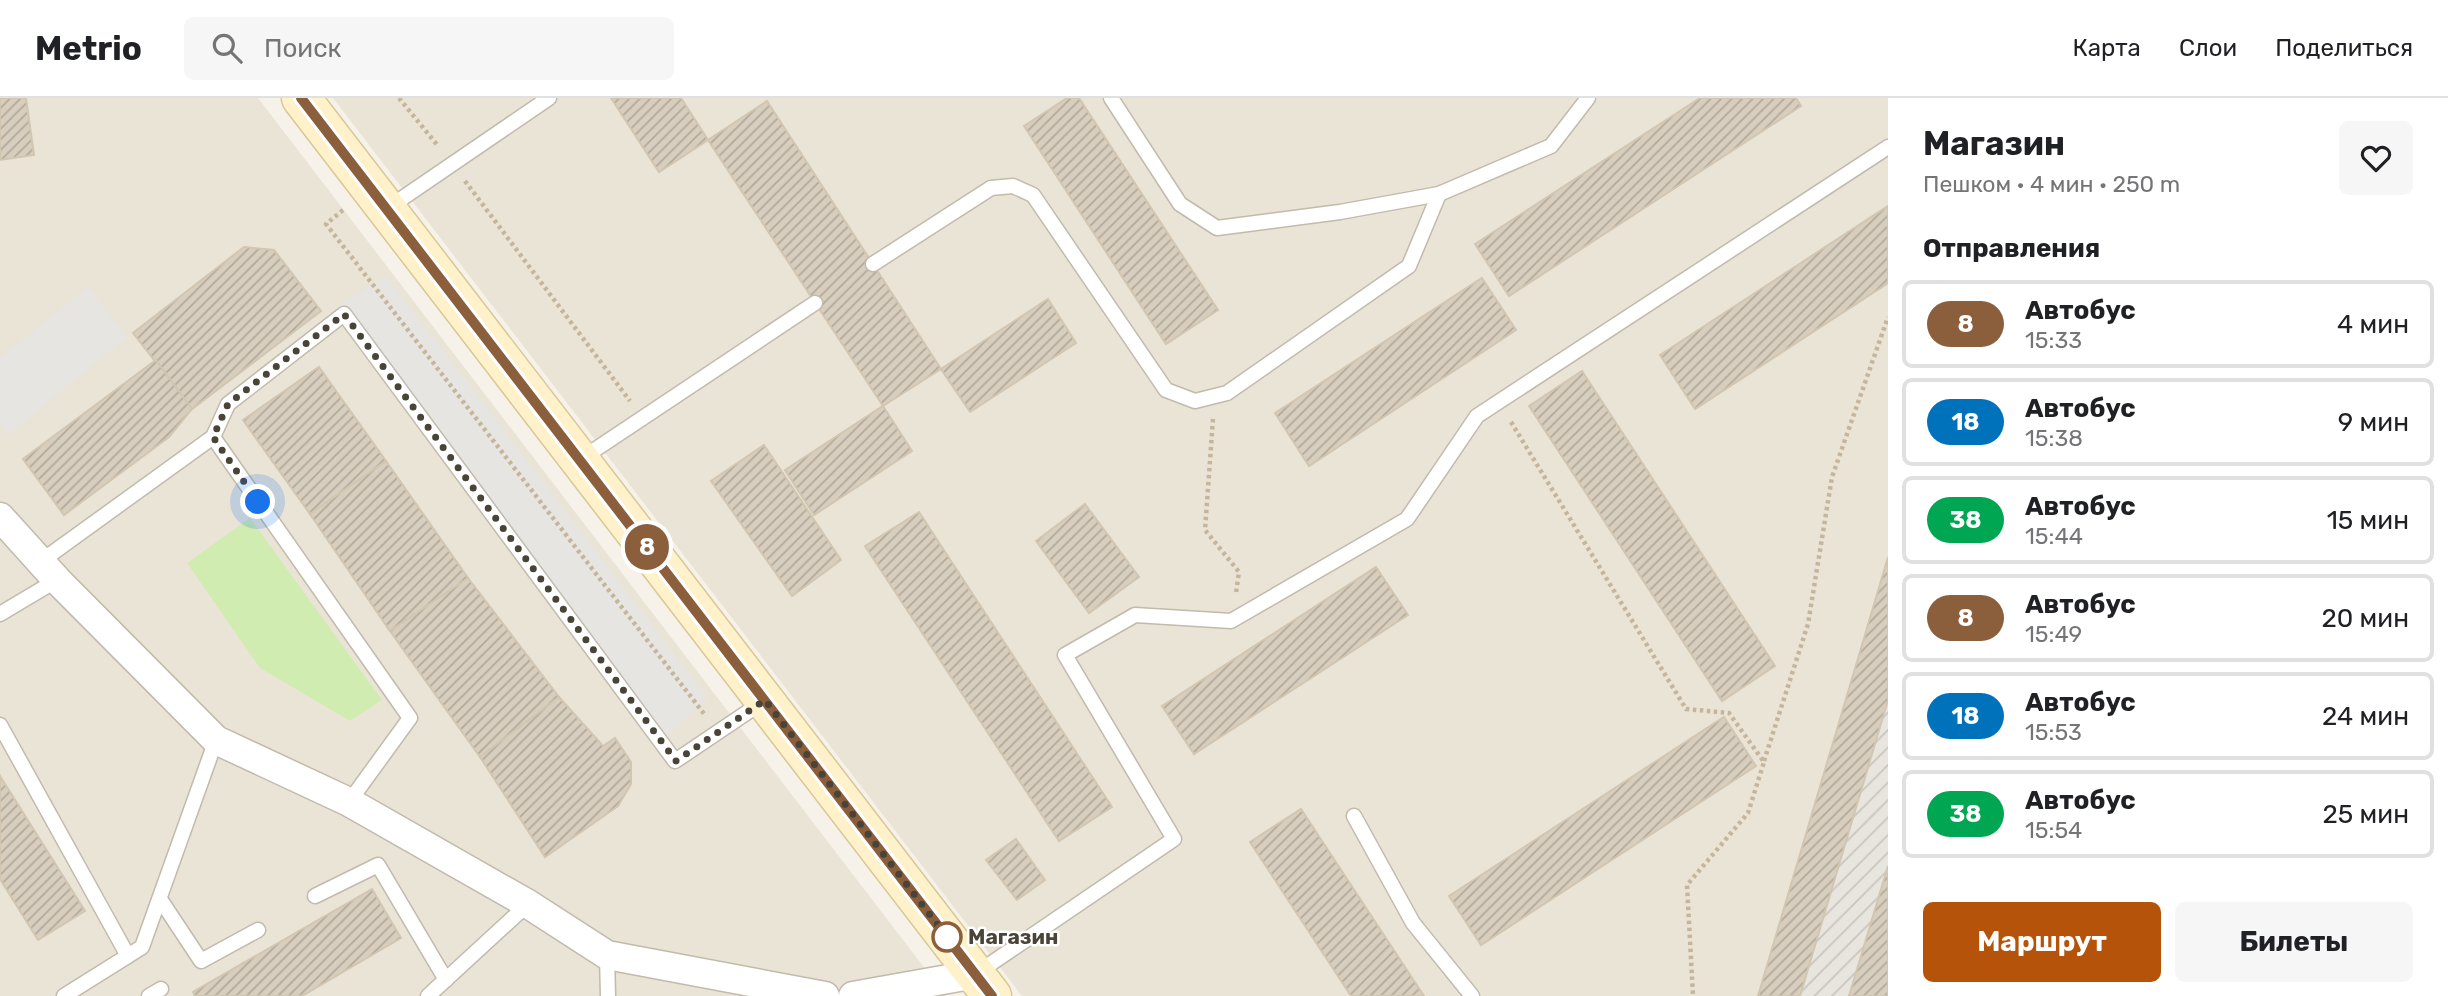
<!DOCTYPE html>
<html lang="ru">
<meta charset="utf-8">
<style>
:root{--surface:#fff;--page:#f6f6f6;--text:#202124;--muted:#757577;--line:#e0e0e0;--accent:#b45309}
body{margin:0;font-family:Rubik,sans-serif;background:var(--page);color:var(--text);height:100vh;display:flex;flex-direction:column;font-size:26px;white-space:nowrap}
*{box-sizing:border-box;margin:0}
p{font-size:23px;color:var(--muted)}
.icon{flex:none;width:38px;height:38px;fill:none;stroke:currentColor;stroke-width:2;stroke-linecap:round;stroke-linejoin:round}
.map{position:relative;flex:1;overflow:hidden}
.panel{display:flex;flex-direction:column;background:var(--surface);width:560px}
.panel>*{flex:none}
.badge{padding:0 14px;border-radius:23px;font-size:24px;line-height:46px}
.you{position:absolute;width:35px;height:35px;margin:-18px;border:5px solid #fff;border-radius:50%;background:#1a73e8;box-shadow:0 0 0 10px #1a73e833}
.map>.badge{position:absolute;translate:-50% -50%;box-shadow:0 0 0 4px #fff}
h2{padding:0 35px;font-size:26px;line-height:63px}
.round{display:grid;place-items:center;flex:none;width:74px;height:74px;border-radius:10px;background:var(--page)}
.overview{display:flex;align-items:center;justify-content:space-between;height:119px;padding:0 35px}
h1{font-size:33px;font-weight:700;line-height:52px}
.button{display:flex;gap:14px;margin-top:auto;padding:14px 35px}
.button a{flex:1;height:80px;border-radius:10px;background:var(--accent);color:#fff;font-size:28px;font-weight:700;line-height:80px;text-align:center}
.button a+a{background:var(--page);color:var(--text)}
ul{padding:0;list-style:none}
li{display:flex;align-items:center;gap:21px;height:88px;margin:0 14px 10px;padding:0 21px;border:4px solid var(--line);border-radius:10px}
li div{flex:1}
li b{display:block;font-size:26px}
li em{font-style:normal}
li .badge{min-width:77px;font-weight:700;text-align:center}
header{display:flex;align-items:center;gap:42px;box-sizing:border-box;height:98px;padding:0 35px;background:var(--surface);border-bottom:2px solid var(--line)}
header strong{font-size:33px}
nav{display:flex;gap:38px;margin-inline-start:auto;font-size:24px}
.search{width:490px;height:63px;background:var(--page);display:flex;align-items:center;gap:18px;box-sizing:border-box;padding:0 24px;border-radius:10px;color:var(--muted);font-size:26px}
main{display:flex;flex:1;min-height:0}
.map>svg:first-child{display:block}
</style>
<header>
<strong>Metrio</strong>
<div class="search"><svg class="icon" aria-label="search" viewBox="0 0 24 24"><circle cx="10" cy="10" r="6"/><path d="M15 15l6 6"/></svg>Поиск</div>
<nav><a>Карта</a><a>Слои</a><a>Поделиться</a></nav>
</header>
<main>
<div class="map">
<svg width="1888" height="898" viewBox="0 0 1888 898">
<defs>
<pattern id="industrial-furrows" width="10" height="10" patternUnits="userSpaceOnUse" patternTransform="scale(1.75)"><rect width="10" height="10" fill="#e8e4de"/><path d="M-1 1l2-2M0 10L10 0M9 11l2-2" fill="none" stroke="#c8c5bf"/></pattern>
<pattern id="building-hatch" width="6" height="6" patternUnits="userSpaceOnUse" patternTransform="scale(1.75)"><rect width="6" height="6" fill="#d8cebe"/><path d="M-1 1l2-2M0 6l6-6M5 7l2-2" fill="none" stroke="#b1a99b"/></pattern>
</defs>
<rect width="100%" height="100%" fill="#f6f2e9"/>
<g fill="#eae4d7">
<path d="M0,0H258L946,898H0Z"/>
<path d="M333,0H1888V631L1766,898H1022Z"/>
</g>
<path fill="url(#industrial-furrows)" d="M1888,459V898H1758Z"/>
<path fill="#d1ecb0" d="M250,420L382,602L350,623L260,570L187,465Z"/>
<g fill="#e7e5e1">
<path d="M386,178L708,600L661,643L335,210Z"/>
<path d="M88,189L127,239L8,337L0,327V260Z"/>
</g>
<g fill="url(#building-hatch)" stroke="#d3c6b1" stroke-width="2">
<path d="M0,0H26L34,57L0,62Z"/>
<path d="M611,0H681L708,42L659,74Z"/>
<path d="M1067,0H1079L1218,212L1166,246L1024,28Z"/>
<path d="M1700,0H1796L1801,8L1509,198L1475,146Z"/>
<path d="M767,3L941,271L883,308L708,42Z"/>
<path d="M1888,108V185L1695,311L1660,257Z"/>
<path d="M244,149L274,152L321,213L192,311L133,235Z"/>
<path d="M1482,180L1516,232L1309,368L1275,315Z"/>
<path d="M1048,201L1076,245L970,314L941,271Z"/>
<path d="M156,262L192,311L169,339L64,417L23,361Z"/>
<path d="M319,269L386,363L310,416L243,322Z"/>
<path d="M1582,273L1775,568L1722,603L1529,308Z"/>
<path d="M883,308L912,353L814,417L785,372Z"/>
<path d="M764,347L841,462L792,498L711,383Z"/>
<path d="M386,363L468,480L390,533L310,416Z"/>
<path d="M1085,406L1139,479L1089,515L1036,443Z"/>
<path d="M919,414L1112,709L1059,743L865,448Z"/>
<path d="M1888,459V602L1800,898H1758Z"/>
<path d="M1376,469L1408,517L1194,656L1162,608Z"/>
<path d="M468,480L559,599L480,659L390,533Z"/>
<path d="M559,599L603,648L615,640L631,664V686L618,708L545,759L480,659Z"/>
<path d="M1724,619L1756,668L1481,847L1449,798Z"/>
<path d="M0,678L85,813L38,842L0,781Z"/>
<path d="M1301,711L1424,898H1351L1250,744Z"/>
<path d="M1016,741L1045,782L1017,802L986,762Z"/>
<path d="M1888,768V898H1849Z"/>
<path d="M372,791L401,840L302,898H195L193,894Z"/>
</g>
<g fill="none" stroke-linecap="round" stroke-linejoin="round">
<g stroke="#c2baab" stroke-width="17">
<g id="lane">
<path d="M1111,0L1180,106L1217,130L1340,114L1439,96L1551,48L1588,0"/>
<path d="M388,110L549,0"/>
<path d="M873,166L991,90L1013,88L1033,97L1166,292L1195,303L1227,295L1409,168L1439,96"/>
<path d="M213,339L410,620L349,704"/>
<path d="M581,361L815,205"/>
<path d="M40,464L213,339L228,306L344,216L675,663L764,603"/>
<path d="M0,516L57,482"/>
<path d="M0,627L128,858"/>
<path d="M1354,718L1413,825L1472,898"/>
<path d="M315,798L378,767L446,882"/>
<path d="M160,801L201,863L258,832"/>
<path d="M607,857L608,898"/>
<path d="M977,875L1174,741L1065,557L1135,517L1231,523L1407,421L1477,318L1888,49"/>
<path d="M64,898L142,849L216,642"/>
<path d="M149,898L161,891"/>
<path d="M428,898L528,806"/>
</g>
</g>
<g stroke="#c2baab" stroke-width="31">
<g id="street">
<path d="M0,419L57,482L216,642L349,704L528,806L607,857L825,898"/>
<path d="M853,898L976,876"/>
</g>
</g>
<g stroke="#d8c797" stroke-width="41">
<path id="secondary" d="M301,0L992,898"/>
</g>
<g stroke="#c5b69b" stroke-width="4.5" stroke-dasharray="3.5 3.5" stroke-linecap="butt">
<path d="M399,0L438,48"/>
<path d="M465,83L630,303"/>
<path d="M343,112L326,126L705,617"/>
<path d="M1213,321L1205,432L1239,474L1236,495"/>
<path d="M1511,324L1686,611L1729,615L1764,664L1748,715L1687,787L1693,898"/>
<path d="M1764,663L1808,526L1832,379L1888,219"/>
</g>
<use href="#lane" stroke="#fff" stroke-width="14"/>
<use href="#street" stroke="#fff" stroke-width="28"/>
<use href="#secondary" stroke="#fff2ca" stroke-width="38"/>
</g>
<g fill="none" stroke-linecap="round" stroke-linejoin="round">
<g stroke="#fff" stroke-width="16">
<path id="line" d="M301,0L992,898"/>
</g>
<use href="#line" stroke="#8b5e3c" stroke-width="10"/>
<path stroke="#4a4337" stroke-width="7" stroke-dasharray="0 12.6" d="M258,404L213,339L228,306L344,216L676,663L765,602L947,839"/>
</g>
<circle fill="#fff" stroke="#8b5e3c" stroke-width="3.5" cx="947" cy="839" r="14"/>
<g text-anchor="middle" stroke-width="5" stroke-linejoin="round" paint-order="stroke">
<g font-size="21" font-weight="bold" fill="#4a4337" stroke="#fff" text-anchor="start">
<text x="968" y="846">Магазин</text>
</g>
</g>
</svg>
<div class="you" style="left:258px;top:404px"></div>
<b class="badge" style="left:647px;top:449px;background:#8b5e3c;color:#fff">8</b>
</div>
<section class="panel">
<div class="overview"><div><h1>Магазин</h1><p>Пешком · 4 мин · 250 m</p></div><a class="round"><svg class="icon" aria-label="heart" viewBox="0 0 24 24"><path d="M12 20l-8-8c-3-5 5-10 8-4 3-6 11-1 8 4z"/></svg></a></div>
<h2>Отправления</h2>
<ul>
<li><span class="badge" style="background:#8b5e3c;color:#fff">8</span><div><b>Автобус</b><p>15:33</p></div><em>4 мин</em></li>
<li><span class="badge" style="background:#0072bc;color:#fff">18</span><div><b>Автобус</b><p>15:38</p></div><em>9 мин</em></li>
<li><span class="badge" style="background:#00a651;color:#fff">38</span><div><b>Автобус</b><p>15:44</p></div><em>15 мин</em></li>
<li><span class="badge" style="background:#8b5e3c;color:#fff">8</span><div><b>Автобус</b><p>15:49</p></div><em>20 мин</em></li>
<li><span class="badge" style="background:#0072bc;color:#fff">18</span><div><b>Автобус</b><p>15:53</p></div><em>24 мин</em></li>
<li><span class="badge" style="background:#00a651;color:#fff">38</span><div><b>Автобус</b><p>15:54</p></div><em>25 мин</em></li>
</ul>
<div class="button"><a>Маршрут</a><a>Билеты</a></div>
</section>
</main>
